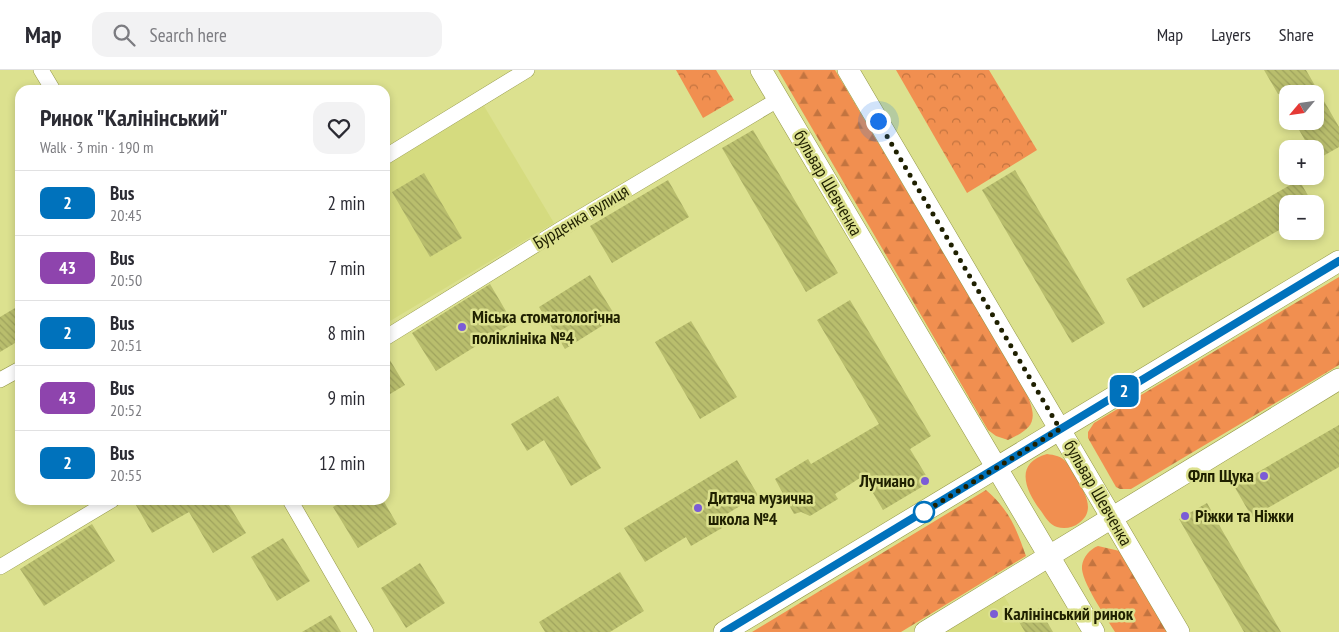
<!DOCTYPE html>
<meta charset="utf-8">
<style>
:root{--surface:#fff;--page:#f2f2f3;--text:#2b2b33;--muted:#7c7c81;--line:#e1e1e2}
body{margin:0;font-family:"PT Sans Narrow",sans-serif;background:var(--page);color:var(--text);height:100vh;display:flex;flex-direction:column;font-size:19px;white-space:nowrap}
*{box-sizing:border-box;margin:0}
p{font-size:16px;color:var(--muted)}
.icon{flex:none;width:28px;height:28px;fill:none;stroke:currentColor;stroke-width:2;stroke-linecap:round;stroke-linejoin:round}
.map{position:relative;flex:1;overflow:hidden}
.details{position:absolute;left:15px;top:15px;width:375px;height:420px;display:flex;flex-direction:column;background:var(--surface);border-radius:15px;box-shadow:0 2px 8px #0003}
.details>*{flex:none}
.badge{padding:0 10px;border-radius:8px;font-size:18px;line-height:32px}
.needle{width:32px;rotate:241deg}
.buttons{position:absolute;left:1279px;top:15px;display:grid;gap:10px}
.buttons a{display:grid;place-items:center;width:45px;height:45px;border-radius:10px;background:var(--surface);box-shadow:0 2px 8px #0003;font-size:25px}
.you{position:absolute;width:25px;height:25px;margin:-12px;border:4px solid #fff;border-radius:50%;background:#1a73e8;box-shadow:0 0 0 8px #1a73e833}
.map>.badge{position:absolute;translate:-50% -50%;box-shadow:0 0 0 2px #fff}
.round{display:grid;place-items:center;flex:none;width:52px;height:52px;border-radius:15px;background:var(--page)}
.summary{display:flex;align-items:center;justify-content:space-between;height:85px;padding:0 25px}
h1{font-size:24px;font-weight:800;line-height:38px}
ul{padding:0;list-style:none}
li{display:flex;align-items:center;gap:15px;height:65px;padding:0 25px;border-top:1px solid var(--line)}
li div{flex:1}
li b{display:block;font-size:19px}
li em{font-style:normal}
li .badge{min-width:55px;font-weight:700;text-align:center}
header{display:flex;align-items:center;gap:30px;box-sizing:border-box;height:70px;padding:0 25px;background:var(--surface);border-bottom:1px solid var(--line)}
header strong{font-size:24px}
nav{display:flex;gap:28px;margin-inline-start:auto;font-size:18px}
.search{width:350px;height:45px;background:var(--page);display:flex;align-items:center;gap:12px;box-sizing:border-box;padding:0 18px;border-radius:15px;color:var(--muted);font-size:19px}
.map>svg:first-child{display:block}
</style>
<header>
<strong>Map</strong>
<div class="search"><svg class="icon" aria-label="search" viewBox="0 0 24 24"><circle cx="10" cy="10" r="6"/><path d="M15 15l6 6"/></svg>Search here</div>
<nav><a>Map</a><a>Layers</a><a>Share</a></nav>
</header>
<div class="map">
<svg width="1339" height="562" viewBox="0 0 1339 562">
<defs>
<pattern id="forest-firs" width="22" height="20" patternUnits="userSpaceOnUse" patternTransform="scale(1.25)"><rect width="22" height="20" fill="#f18f50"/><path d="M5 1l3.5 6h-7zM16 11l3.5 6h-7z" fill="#c37440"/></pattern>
<pattern id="park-crowns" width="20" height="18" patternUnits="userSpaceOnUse" patternTransform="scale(1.25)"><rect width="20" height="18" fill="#f18f50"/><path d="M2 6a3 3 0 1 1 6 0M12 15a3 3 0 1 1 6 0" fill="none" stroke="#c37440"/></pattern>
<pattern id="building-back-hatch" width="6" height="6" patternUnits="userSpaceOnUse" patternTransform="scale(1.25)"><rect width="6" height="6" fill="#b9be6d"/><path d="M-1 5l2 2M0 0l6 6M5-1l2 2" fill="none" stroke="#9fa35d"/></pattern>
</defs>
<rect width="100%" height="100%" fill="#dce18f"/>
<g fill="#d5db7f">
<path d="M484,36L554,153L385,254V96Z"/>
<path d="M1004,526L1026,562H943Z"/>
</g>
<path fill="#f18f50" d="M1047,384C1054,385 1062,386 1067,393C1071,397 1074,404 1077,409C1085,423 1096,441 1079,453C1073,458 1064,459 1057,457C1050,455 1045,447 1041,441C1025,420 1014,393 1047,384Z"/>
<g fill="url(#forest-firs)">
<path d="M778,0H835L1026,322C1038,350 1035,357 1008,370L996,366L988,360Z"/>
<path d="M1339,207V295L1131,419H1120L1116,417L1088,368V362L1094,353Z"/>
<path d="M986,420C1010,441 1016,458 1026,486L901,562H752Z"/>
<path d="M1098,476L1124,482L1173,562H1115C1107,549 1080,510 1082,496C1083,487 1090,479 1098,476Z"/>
</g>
<g fill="url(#park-crowns)">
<path d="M676,0H716L734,30L703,48Z"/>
<path d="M896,0H989L1037,80L967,123Z"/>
</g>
<g fill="url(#building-back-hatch)">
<path d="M1264,0H1306L1339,57V77L1316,90L1315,79H1310L1294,51H1315V24H1278Z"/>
<path d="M753,60L838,203L806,222L722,78Z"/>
<path d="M1015,100L1105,253L1072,273L982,120Z"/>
<path d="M424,103L462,168L430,187L392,122Z"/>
<path d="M668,110L689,147L612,193L590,156Z"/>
<path d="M1299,110L1313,134H1288V155L1143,238L1126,209Z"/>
<path d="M590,205L616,247L565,279L539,237Z"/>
<path d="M490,214L513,253L436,301L412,263Z"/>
<path d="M850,230L931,366L910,379L930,412L883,440L863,406L835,424L838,429L810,446L801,442L794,444L775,409L808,389L811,394L879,354L817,250Z"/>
<path d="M20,235V270L0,282V247Z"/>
<path d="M691,251L737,327L700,349L655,272Z"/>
<path d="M385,282L405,315L385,327Z"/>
<path d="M558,326L601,398L571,416L544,370L527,381L511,354Z"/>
<path d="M1339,355V397L1252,447L1234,416Z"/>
<path d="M737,390L758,425L717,450L722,458L691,476L686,467L645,492L624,458Z"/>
<path d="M133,430H226L246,463L213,483L189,442L152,463Z"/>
<path d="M344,430H383L397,454L358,478L333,437Z"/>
<path d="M1207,433L1222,460L1281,562H1244L1179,449Z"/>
<path d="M92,454L115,491L44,536L20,499Z"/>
<path d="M283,468L310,511L277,531L251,487Z"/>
<path d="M420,493L445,533L406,558L381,518Z"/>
<path d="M620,502L644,541L610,562H545L539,552Z"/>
<path d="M1039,538L1053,562H1025L1018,550Z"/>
<path d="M331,545L341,562H302Z"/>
</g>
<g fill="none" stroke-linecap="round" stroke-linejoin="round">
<g stroke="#929645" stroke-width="16">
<g id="street">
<path d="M41,0L53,20"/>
<path d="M385,87L527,0"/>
<path d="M385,268L561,159L779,29"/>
<path d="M0,310L20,299"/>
<path d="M290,430L366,562"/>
<path d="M0,497L112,430"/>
</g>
</g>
<g stroke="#929645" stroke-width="22">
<g id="secondary">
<path d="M761,0L1094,562"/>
<path d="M848,0L1179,562"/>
<path d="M724,562L1339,191"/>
<path d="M925,562L1339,309"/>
</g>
</g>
<use href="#street" stroke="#fff" stroke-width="15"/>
<use href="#secondary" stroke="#fff" stroke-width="21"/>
</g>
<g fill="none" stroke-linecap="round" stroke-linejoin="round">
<g stroke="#fff" stroke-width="11">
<path id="line" d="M724,562L1339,191"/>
</g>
<use href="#line" stroke="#0072bc" stroke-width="8"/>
<path stroke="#1f2000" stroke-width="5" stroke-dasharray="0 9" d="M878,51L1060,359L924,442"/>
</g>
<g fill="#7b5cd6" stroke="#dce18f" stroke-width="2">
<circle cx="462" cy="257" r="5"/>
<circle cx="1264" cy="406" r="5"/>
<circle cx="925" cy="411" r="5"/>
<circle cx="698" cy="438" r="5"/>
<circle cx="1185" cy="446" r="5"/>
<circle cx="994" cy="544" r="5"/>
</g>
<circle fill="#fff" stroke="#0072bc" stroke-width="2.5" cx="924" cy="442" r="10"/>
<g text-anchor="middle" stroke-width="5" stroke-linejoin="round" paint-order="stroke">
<g font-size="18" fill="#1f2000" stroke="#dce18f">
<text transform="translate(828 113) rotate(60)" y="6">бульвар Шевченка</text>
<text transform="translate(581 147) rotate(-31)" y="6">Бурденка вулиця</text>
<text transform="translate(1098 423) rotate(60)" y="6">бульвар Шевченка</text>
</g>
<g font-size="18" font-weight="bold" fill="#1f2000" stroke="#dce18f" text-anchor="start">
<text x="472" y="253">Міська стоматологічна<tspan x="472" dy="21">поліклініка №4</tspan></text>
<text x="1254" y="412" text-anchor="end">Флп Щука</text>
<text x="915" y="417" text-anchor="end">Лучиано</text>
<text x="708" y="434">Дитяча музична<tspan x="708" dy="21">школа №4</tspan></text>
<text x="1195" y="452">Ріжки та Ніжки</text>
<text x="1004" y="550">Калінінський ринок</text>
</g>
</g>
</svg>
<div class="buttons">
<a><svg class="needle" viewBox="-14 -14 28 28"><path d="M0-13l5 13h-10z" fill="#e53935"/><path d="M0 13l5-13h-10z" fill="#7c7c81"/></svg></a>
<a>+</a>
<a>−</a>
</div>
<div class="you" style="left:878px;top:51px"></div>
<b class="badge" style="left:1124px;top:321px;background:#0072bc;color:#fff">2</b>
<section class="details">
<div class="summary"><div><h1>Ринок &quot;Калінінський&quot;</h1><p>Walk · 3 min · 190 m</p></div><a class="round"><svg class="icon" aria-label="heart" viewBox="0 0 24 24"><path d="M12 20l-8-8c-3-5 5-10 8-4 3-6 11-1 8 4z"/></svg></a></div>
<ul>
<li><span class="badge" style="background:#0072bc;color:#fff">2</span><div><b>Bus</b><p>20:45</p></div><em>2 min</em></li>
<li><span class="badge" style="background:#8e44ad;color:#fff">43</span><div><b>Bus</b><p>20:50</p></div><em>7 min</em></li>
<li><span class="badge" style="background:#0072bc;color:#fff">2</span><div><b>Bus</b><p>20:51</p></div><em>8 min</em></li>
<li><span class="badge" style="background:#8e44ad;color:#fff">43</span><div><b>Bus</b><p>20:52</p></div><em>9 min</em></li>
<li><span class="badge" style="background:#0072bc;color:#fff">2</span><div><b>Bus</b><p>20:55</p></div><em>12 min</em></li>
</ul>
</section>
</div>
